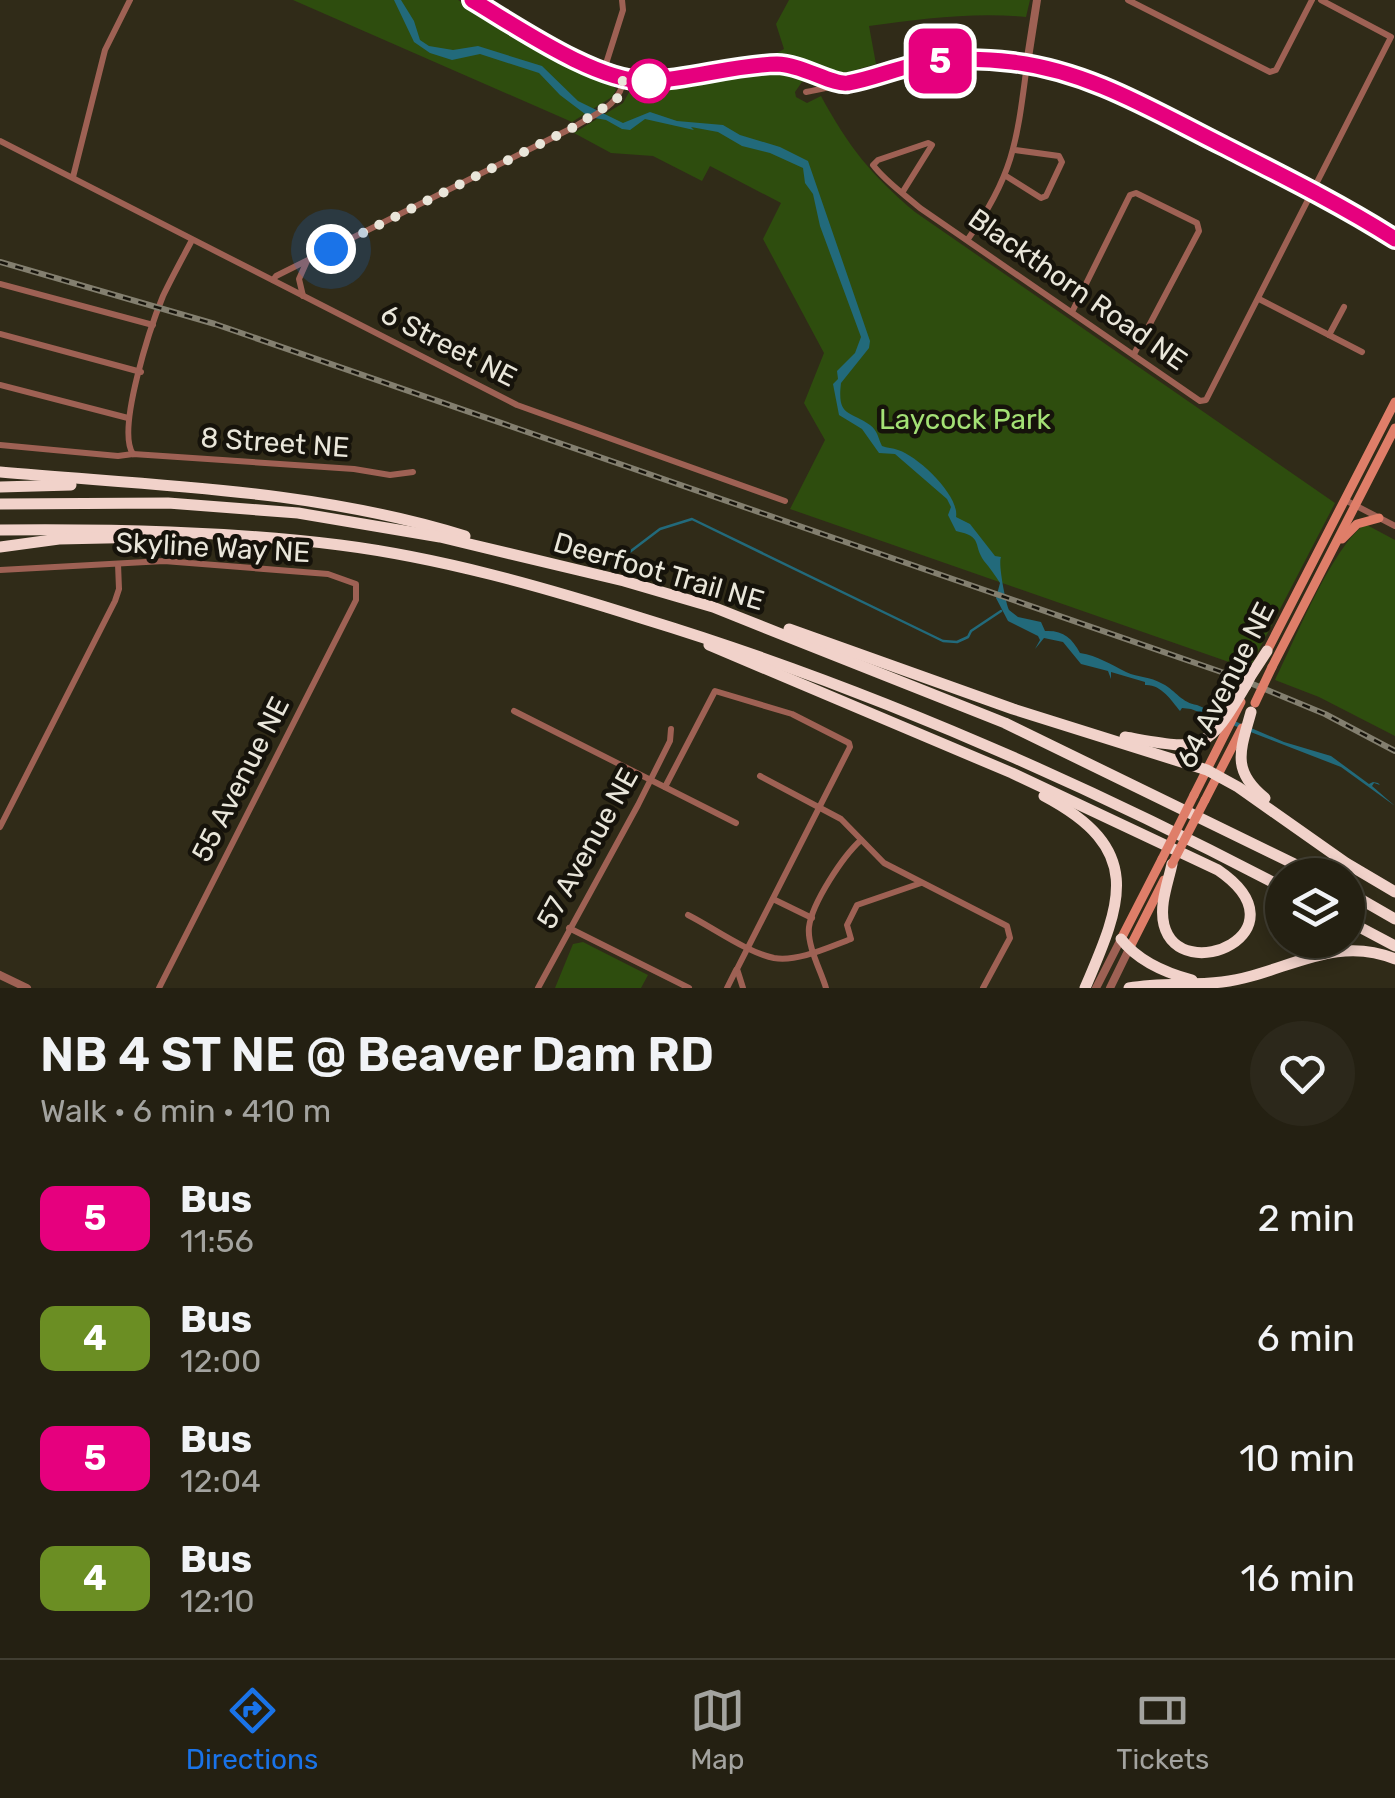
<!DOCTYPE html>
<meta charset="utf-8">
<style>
:root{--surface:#242012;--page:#2c281b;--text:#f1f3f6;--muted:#a3a39f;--line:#413e32;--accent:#1a73e8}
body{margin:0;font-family:Rubik,sans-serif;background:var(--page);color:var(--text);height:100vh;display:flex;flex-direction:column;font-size:38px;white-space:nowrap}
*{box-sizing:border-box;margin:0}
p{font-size:32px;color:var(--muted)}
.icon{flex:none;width:55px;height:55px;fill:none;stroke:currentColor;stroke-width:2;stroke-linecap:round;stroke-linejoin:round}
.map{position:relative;height:988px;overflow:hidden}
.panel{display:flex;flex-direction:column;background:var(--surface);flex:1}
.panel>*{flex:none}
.badge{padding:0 20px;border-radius:15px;font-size:35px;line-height:65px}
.fabs{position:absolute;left:1265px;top:858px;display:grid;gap:20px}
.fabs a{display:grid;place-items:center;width:100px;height:100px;border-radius:50%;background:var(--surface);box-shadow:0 5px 15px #0003,0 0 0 2px var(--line);font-size:50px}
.you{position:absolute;width:50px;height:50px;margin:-25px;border:8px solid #fff;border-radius:50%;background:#1a73e8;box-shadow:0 0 0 15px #1a73e833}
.map>.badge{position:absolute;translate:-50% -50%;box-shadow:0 0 0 5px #fff}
.round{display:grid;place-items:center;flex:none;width:105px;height:105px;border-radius:52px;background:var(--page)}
.summary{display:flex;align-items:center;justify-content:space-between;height:170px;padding:0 40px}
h1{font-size:48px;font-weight:600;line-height:75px}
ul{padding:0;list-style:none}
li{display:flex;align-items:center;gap:30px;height:120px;padding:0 40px}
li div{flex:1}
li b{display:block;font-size:38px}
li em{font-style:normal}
li .badge{min-width:110px;font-weight:700;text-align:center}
.dock{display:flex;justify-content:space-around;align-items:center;height:140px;border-top:2px solid var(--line);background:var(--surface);font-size:28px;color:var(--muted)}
.dock a{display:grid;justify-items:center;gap:5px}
.dock .current{color:var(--accent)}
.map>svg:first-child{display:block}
</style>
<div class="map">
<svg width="1395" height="988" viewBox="0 0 1395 988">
<rect width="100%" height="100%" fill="#302b18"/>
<g fill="#2e4d0e">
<path d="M293,0H458L563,60L613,83L616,90L612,97L572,122Z"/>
<path d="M789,0H1030L1026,17C972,12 922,19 869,26L876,64L838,75L813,65L781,60L702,71L701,65L775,54L784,49L776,24Z"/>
<path d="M783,71L825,82H802L795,92L796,97L807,103L821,96C848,146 871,175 915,212L1335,503L1249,669L790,509L825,440L804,403L824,353L763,239L781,203L710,166L702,181L653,156L611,153L574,133L623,103L632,87H683Z"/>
<path d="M1365,524L1395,540V736L1319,697L1275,680C1295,640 1331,549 1365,524Z"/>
<path d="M583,942L648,975L641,988H555L573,944Z"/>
</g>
<path fill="#226a7b" d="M394,0H401L414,21L420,40L429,46L453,50L478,46L542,66L578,101L623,123L650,112L677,121L723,125L740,135L780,147L808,161L870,341L869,348L841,383C837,417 849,410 870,425C878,431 878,438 882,446C887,448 893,448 898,450C918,456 960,496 956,517L970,524L995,556L1001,557C998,563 1005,600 1009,610L1018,617L1041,622L1045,631C1063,630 1072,638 1080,653C1098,656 1110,664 1126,672C1139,678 1149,676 1163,684C1176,691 1182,703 1197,705L1284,742L1331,756L1369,784L1373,782L1378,783L1380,785L1374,783L1372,786L1395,806L1341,767L1191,709L1182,708L1180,711C1171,700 1161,684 1145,685V682L1111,672V679L1108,671L1081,664L1063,642L1044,638L1035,649L1040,640L1038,636L1008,621L996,598L1000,583C995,575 990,568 984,561C972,544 984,537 956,531L948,515L951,507L947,499L895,454L879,453L862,429L839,415L833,384L838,379L837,371L855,353L861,337L820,226L813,194L805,183L803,168L770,153L742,146L718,132L691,127L694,130L645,119L630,130L622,129L606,120L589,117L560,95L539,73L480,54L452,60L430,53L414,42Z"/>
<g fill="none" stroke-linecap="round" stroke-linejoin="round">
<path stroke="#226a7b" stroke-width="2.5" d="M627,554L660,529L692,519L943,641L957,642L968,637L971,631L1001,611"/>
<g stroke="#9e6154" stroke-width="6">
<path d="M472,0C520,28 587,79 643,81C656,82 670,79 683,77"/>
<path d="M1128,0L1270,72L1276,70L1312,0"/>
<path d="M604,70L623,10L622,0"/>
<path d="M806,92C887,77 941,50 1027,64C1017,141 1014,174 968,239"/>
<path d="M0,141L517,405L785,501"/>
<path d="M1006,176L1041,198L1046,196L1062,162L1059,156L1015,150"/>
<path d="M73,177L105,50L130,0"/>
<path d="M902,193L932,145L928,143L878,160L873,165C886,182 904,194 920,208L1200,401L1206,400L1391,37L1321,0"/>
<path d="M273,280L276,276L574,127C596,113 621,106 624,77"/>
<path d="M0,284L153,325"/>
<path d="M303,296L299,279L307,261"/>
<path d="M1259,299L1362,352"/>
<path d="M1072,312L1130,195L1136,193L1197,223L1199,231L1134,354"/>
<path d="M0,334L141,372"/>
<path d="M1329,335L1344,307"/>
<path d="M0,385L128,418"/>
<path d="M0,445L118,456L133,454L354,469L390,475L413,472"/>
<path d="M133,454C116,430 151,325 163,296C172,277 182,259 192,240"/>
<path d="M1345,500L1395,526"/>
<path d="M0,570L164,561L328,574L356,584V600L159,988"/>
<path d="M514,711L736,823"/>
<path d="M760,776L841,819L884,863L1007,926L1010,938L983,988"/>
<path d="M665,787L715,691L792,714L849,743L850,747L737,969L743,988"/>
<path d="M0,827L115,601L119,589L118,564"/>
<path d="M773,899L812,918"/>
<path d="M688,915C712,927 748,953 774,958C798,962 829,947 851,939L847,925L857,905L921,883"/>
<path d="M569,928L689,988"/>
<path d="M538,988L638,805L670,741L671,729"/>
<path d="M727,988L736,970"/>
<path d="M826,988C821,971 807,946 809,927C812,903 843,856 861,840"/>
</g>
<g stroke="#9e6154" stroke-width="8">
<path d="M1037,0L1027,64L1069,73L1115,91L1380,226L1395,230"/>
<path d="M1380,226L1395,239"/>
<path d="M0,975L27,988"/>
<path d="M1096,988L1121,939"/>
<path d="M1110,988L1129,949"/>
</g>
<g stroke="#df7e69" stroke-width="9">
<path d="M1342,539L1357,524L1379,518"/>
<path d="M1266,653L1395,402"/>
<path d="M1272,667L1395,428"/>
<path d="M1194,795L1241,702"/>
<path d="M1205,800L1242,728"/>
<path d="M1121,939L1162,859"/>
<path d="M1129,949L1164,880"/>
</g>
<g stroke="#f1d2ca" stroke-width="11">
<path d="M0,472C157,486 314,489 465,536"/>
<path d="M0,487L71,485"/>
<path d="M0,504L168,503L298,513L440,537L624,581L713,607L1005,723L1317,875"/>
<path d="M0,530C114,529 226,531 340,545C442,558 543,587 641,618C864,686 1076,779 1282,887"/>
<path d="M0,547L59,539L152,537"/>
<path d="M789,629L1013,709L1207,770L1238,787L1346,863L1395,892"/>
<path d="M709,645L1012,773L1218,870C1309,932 1180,988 1164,925C1159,905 1168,883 1172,864"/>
<path d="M1250,677L1267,651"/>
<path d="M1251,712C1241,749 1230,770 1265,798"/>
<path d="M1125,737C1202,750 1205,755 1246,685"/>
<path d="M1044,796C1144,849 1123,900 1085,988"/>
<path d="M1348,892L1395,919"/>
<path d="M1348,921L1395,946"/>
<path d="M1121,939C1138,961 1166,973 1192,980"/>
<path d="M1129,988C1160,982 1190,986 1222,982C1282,975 1333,933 1395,959"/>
</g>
<g stroke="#837f6f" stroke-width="6">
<path id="rail" d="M0,262L215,324L1233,676L1325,714L1395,751"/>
</g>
<use href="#rail" stroke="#16130b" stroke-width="2.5" stroke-dasharray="8" stroke-linecap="butt"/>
<g stroke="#df7e69" stroke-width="9">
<path d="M1255,703L1272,667"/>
<path d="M1162,859L1194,795"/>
<path d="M1172,864L1205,800"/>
</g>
<path stroke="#f1d2ca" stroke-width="11" d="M1246,685L1250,677"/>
</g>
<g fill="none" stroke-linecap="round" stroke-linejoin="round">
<g stroke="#fff" stroke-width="22">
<path id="line" d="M472,0C516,26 599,84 650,81C692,79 734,65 777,64C801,64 834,86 848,83C871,79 892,70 914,65C945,58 980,58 1012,62C1089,71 1154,111 1222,145C1281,175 1340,204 1395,239"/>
</g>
<use href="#line" stroke="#e6007e" stroke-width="15"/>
<path stroke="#e9e6da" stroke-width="10" stroke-dasharray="0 18" d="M331,249L574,127L617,99L624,77L649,81"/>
</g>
<circle fill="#fff" stroke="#e6007e" stroke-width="5" cx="649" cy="81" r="20"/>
<g text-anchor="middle" stroke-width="9" stroke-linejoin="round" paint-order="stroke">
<g font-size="28" fill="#e9e6da" stroke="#16130b">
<text transform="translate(1078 289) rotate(35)" y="10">Blackthorn Road NE</text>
<text transform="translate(449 345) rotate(27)" y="10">6 Street NE</text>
<text transform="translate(275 442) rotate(4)" y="10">8 Street NE</text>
<text transform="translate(213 547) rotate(3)" y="10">Skyline Way NE</text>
<text transform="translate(659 571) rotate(16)" y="10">Deerfoot Trail NE</text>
<text transform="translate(1225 685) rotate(-63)" y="10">64 Avenue NE</text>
<text transform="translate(240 779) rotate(-63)" y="10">55 Avenue NE</text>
<text transform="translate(587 848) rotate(-61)" y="10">57 Avenue NE</text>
</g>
<g font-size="28" fill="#a4e175" stroke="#16130b">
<text x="965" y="429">Laycock Park</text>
</g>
</g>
</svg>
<div class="fabs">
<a><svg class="icon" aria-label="layers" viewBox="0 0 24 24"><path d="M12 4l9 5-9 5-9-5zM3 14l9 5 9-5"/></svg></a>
</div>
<div class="you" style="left:331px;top:249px"></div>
<b class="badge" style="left:940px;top:61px;background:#e6007e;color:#fff">5</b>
</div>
<section class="panel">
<div class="summary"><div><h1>NB 4 ST NE @ Beaver Dam RD</h1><p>Walk · 6 min · 410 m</p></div><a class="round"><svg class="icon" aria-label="heart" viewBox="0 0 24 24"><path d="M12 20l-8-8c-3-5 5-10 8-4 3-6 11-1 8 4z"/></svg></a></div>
<ul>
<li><span class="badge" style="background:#e6007e;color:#fff">5</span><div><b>Bus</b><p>11:56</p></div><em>2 min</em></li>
<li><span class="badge" style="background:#6b8e23;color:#fff">4</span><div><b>Bus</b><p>12:00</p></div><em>6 min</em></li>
<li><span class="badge" style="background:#e6007e;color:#fff">5</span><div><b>Bus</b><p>12:04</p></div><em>10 min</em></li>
<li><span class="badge" style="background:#6b8e23;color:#fff">4</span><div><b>Bus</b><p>12:10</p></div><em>16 min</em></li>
</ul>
</section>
<nav class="dock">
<a class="current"><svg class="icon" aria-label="directions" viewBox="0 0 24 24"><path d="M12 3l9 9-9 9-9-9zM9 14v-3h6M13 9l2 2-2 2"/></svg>Directions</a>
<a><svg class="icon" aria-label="map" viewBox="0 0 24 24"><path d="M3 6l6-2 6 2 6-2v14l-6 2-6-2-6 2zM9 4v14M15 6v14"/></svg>Map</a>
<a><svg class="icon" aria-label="tickets" viewBox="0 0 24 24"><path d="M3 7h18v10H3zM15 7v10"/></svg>Tickets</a>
</nav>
